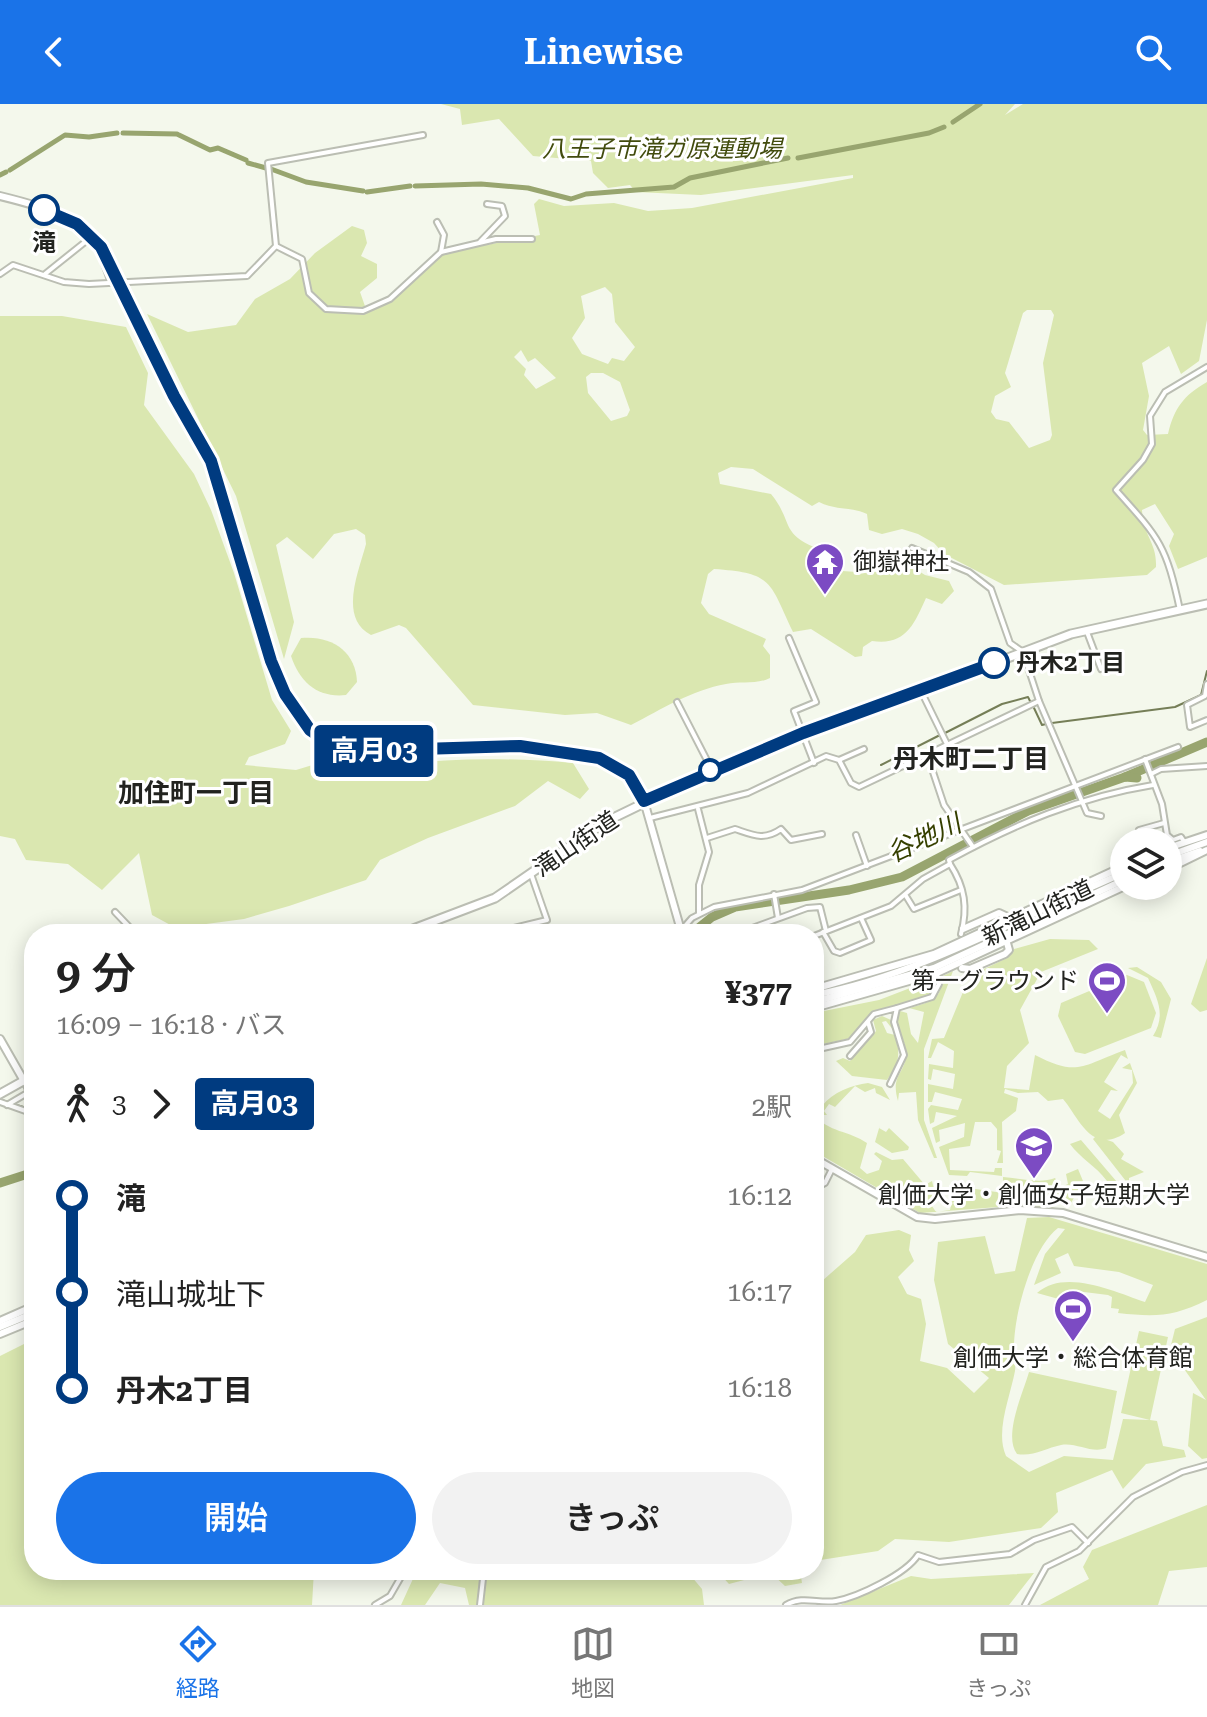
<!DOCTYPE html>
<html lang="ja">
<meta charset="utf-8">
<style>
:root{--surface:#fff;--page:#f2f2f2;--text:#222;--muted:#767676;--line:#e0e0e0;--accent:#1a73e8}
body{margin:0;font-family:"Roboto Serif","Noto Sans JP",serif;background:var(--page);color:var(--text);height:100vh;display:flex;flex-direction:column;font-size:30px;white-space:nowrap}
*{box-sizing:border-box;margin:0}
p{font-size:26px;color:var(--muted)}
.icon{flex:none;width:44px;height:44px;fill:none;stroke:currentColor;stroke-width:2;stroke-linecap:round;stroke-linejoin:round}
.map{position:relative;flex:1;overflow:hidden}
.side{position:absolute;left:24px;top:820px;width:800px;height:656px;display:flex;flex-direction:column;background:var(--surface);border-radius:32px;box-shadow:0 4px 20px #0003}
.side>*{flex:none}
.badge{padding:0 16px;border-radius:6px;font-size:28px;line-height:52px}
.fabs{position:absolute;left:1110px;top:724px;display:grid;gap:16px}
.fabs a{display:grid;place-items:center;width:72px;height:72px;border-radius:50%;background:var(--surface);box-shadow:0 4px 20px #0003;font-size:40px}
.map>.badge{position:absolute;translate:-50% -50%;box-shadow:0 0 0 4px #fff}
.legs{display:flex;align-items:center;gap:12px;height:88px;padding:0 32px;font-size:26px}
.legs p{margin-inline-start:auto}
.headline{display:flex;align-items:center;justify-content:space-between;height:136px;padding:0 32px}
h1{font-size:44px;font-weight:600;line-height:60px}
.cta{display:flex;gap:16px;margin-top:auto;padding:16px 32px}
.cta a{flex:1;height:92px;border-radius:48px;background:var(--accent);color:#fff;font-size:32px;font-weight:600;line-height:92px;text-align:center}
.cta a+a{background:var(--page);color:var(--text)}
ul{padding:0 32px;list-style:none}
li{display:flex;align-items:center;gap:28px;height:96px;font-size:30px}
li i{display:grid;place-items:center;width:12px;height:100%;margin:0 10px;background:currentColor}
li i::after{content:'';width:20px;height:20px;margin:-10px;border:6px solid;border-radius:50%;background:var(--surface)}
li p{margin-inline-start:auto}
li:first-child i{background:linear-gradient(#0000 50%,currentColor 0)}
li:last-child i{background:linear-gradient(currentColor 50%,#0000 0)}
header{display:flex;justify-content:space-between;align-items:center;height:104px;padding:0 32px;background:var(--accent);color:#fff;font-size:36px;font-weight:600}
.menu{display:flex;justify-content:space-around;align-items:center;height:112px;border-top:2px solid var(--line);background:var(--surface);font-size:22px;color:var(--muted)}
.menu a{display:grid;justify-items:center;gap:4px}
.menu .active{color:var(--accent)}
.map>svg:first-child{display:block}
</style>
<header><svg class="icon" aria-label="back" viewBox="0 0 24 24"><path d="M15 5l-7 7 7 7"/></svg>Linewise<svg class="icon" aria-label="search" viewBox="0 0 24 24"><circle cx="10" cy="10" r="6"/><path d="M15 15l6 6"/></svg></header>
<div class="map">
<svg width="1207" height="1501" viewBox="0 0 1207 1501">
<rect width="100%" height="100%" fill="#f4f8ec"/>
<g fill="#dae7b0" fill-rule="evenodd">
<path d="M441,0H1015L1005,11L1023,0H1207V216L1199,257L1181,270L1169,242L1142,259L1149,292L1143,326L1147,331L1168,330C1174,304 1184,291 1207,278V453L1178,465L1169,442L1174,430L1155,400L1142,406C1143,432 1157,438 1156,463L1147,471L1004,481L944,450L934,439L918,430L902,425L882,430L869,426L867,410C850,402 837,407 819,398L812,402L753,365L731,363L718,369L720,380L771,390C794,418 779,430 819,445L828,466L871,469L909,461L925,471L949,477L954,487L942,500L926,494C914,521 905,542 872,537L863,543L862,552L855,553L811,525L793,528C769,478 774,469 714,465L708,470L701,499L709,510L766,535L763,542L770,551V574C756,581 740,577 726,580C692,586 662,605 631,621L597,609L565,611L473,601L406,524L399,521L371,531C338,514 359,467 366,440L365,431L356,425L334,430L313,455L287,433L276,441L294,518L284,555L236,392L147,210L188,228L236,221L255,195L290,175L315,149L352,122L364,126L367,139L361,152L377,160V174L360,188L366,205L392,195L443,149L540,131L534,100L539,95L564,102L614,99L648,107L692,104L853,74V71L701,91L636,88L630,81L608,84L593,69L591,57L533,52L499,15L462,21L460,5ZM605,183L612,190L615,218L635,243L624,257L612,254L608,260L582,250L572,234L585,214L581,192ZM1027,206H1051L1054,211L1043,259L1052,331L1050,336L1029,344L1009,318L996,315L991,308L995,292L1011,283L1005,269L1023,209ZM521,246L528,258L535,254L556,274L536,285L524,271L526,265L514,253ZM591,269H603L620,278L630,306L627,312L611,317L588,289L586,273Z"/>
<path d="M0,212H62L126,223L148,269L144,301L194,370L211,406L234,469L272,596L291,627L285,640L249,653L245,661L296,666L329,656L337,670C415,654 495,652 573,659L589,685L580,695L548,677L515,702L428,734L380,756L366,776L289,802L244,815L176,824L152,811L139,749L102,786L68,760L26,756L15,735L0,732Z"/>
<path d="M301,534C331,531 356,547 357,578L346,591C318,594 300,579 291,552Z"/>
<path d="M1050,835L1089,836L1098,845L1041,868L1020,906L1029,939L1007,962L1004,984L1029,986L1035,951C1078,973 1081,962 1125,946L1128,955L1121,951L1104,978L1118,987L1111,986L1098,1007L1110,1015L1133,979L1132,966L1122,964L1130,959L1137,979L1119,1011L1125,1029C1091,1052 1078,1012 1063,995L1048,997L1038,988L1018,989L1005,985L1004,989L1018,994L1016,1007L1002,1018L1003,1059H997L1001,1047L997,1046V1025L991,1018H975L970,1042L949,1045L950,1066L994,1068L995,1064H1002V1072L970,1068L967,1072L949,1071L939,1043L964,1033L965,1019L939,1026L940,1037L936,1039L932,1024L957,1012L936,1008L934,1018L930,1020L928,1005L931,1001L958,1006L962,995L935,988L932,998H928V980L953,985L955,970L933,965L931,976L928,975L929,960L953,964L954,947L938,938L931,954H928L932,935L944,934L963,888L982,866L1007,854L1014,845Z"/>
<path d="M1207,854V906L1200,908L1191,900Z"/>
<path d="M1137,863L1161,878L1171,895L1161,934L1153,932C1166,911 1158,896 1148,874L1128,864Z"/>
<path d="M953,867L924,945V1016L937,1054H934L918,1016L916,988L899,989L898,997C890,970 906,970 906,949C906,935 893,921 900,907L907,909L911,930L918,939L924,908L909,904C927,899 944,896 941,873Z"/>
<path d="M1127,871L1144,878L1156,909L1151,924L1085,950L1075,948L1058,912L1061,899Z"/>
<path d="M931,876L937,879L929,893L872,907L851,934L814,942V909L879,896Z"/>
<path d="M882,912L891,916L894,927L886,917L882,918L887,929L895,931C901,951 899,959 887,976L852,972L836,957L843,954L850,957L876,927L873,916Z"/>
<path d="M868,979L882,983L890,996L876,989L875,984L865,988L855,982L835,1003L829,1000L824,1007L827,1011H822V1002C833,988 852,981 868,979Z"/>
<path d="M814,1011C828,1028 850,1027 867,1039L860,1064L867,1070L879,1066L882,1057L874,1050L876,1048L892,1056L903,1055L925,1081L932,1077L936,1093L930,1099L936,1108L950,1106L955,1082L1017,1091L1061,1106L1024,1101L920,1109L814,1047Z"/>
<path d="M880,1021L879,1024L886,1028L889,1024L909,1043L908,1046L892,1049L875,1038Z"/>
<path d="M1096,1032L1113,1038L1124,1050L1121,1055L1144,1068L1129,1074V1081L1093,1035Z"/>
<path d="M1081,1036L1117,1078L1107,1077C1096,1062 1080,1054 1070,1040Z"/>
<path d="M1078,1065L1083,1077L1070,1101L1003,1082V1073C1020,1074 1040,1080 1055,1074L1061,1083L1068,1080L1066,1070Z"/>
<path d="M1049,1113L1207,1160V1196C1173,1213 1155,1213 1118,1209L1119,1205L1111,1204L1112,1193L1108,1191L1076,1187L1073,1199L1037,1189C1065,1164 1115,1188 1145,1198L1153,1181L1119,1168L1074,1162L1068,1149L1055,1155L1061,1169L1034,1181L1045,1150L1065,1125L1058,1124C1032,1144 1014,1209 1014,1243C1014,1251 1016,1259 1015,1267C1010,1293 995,1328 1006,1352L1029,1368L1064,1352L1113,1356L1123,1315L1150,1316L1121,1309L1139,1227L1168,1233L1150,1316L1157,1317L1163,1342L1184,1346L1186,1353L1146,1360L1123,1385L1112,1366L1056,1389L1058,1408L1041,1424L949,1438L895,1435L878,1447L814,1457V1184L855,1148L866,1131L899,1126L911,1131L909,1146L914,1157L898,1173L907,1190L921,1195L926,1220L920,1257L947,1264L974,1289L989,1274L948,1240L934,1176L938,1138L985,1132L995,1170L1015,1167L1027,1114Z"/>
<path d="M1207,1213V1354L1202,1355L1188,1342L1193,1289L1206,1296L1170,1245L1175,1225Z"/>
<path d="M34,1235V1466H314L312,1501H0V1252Z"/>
<path d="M1029,1268L1117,1287L1106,1344C1092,1350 1076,1338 1061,1341C1046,1344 1033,1353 1017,1350C1003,1332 1023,1289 1029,1268Z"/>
<path d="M1207,1401V1463L1169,1467L1158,1501H1040L1089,1475L1083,1463L1092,1446Z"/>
<path d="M417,1466H686L702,1485L704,1501H469L465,1484L440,1479L425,1501H401Z"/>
<path d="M716,1466H800L802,1479L785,1482L771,1469L729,1480Z"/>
<path d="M1034,1469L1009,1501H840L911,1472L931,1475Z"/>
</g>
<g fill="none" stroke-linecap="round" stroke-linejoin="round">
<g stroke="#757e57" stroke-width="2">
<path d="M1034,604L1042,621L1046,620"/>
<path d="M1052,619L1175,603L1201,591L1207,567"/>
<path d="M945,629L1002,600L1028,593L1031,599"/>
<path d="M881,661L940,631"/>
<path d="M0,995L7,998"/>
<path d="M13,1000L34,1006"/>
</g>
<g stroke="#98a56f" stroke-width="5">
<path d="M953,18L980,0"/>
<path d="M123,29L177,30"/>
<path d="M179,31L210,46L218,44L246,56"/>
<path d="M798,54L929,29L944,23"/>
<path d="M248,59L266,64"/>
<path d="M271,65L306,78L363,87"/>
<path d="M10,66L65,31L89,33L117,29"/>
<path d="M0,71L6,68"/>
<path d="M415,82L481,80L528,84L571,95L586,90L674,83L690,74L788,54"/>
<path d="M367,88L410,82"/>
</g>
<g stroke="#98a56f" stroke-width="9">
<path d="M1125,673L1207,638"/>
<path d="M691,830L712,813L735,803L849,786L902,773L1028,707L1125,673L1137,674"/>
<path d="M0,1079L34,1068"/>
</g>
<g stroke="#bbbeb3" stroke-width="8">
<g id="minor">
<path d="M437,118L444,131L441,148"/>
<path d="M480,138L505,112L502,102L487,100"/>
<path d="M276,142L302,155L309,189L326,205L363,207L390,195L441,148L496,135H532"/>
<path d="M106,152L103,157L111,179"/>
<path d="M0,170L13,161L64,178L89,180L247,172L276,142L268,59L423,31"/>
<path d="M45,170L90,134"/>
<path d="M912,444L969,468L991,485L1010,539L1023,548L1039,597L1087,709L1101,712"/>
<path d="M1180,506C1166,441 1160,435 1116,386L1143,356L1152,340L1150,312L1165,288L1207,263"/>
<path d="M1087,528L1101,565"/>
<path d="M789,534L816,598L794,607L814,659"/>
<path d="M1207,580L1205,592L1187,601L1190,623L1207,616"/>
<path d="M922,589L947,640"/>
<path d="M677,598L712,666"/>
<path d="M927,650L944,701L973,743"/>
<path d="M1145,655L1162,700L1167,731L1173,736L1181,733L1185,739"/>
<path d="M839,656L864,645"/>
<path d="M1151,670L1161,665L1207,662"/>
<path d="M698,705L709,748L699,781V809"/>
<path d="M650,714L748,689L826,652L839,656L851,679L859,683L1039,597"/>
<path d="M1139,726L1164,719"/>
<path d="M856,731L867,762"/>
<path d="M707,734L735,725C753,731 764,737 781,725L791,736L822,730"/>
<path d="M950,760C965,783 968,804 961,830"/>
<path d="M774,790L778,814"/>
<path d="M906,792L914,805L961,786"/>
<path d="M115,808L136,830"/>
<path d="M823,828L834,847L840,849L871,836L861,814"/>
<path d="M488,830L547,816L531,770"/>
<path d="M678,830L692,814L714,803L802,786L1178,643"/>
<path d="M736,830L807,804L820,803L826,827"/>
<path d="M814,832L891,802L923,775L950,760L949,756C1015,720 1079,693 1153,681"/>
<path d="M897,904L932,893L939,880L937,869"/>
<path d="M814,946L850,938L874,910L897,904L894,918L904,951L890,980"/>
<path d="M850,952L871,928L868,918"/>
<path d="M0,998L34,1010"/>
<path d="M7,1001L29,988L24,977"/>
<path d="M814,1004H816"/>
<path d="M814,1085L825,1079L832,1065"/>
<path d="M375,1501L390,1492L405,1466"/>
<path d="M480,1501L484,1466"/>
<path d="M786,1501C803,1491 818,1500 836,1497C858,1493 906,1470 918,1451L939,1458L1010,1450L1034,1436L1072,1423L1088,1439"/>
<path d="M1025,1501L1046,1463L1079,1447L1133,1393L1182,1368L1207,1361"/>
</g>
</g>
<g stroke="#bbbeb3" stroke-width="10">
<g id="secondary">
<path d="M0,92C53,105 87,116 113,167"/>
<path d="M128,198L215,366L271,557L285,590L305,620L329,639L356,647L520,642L611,658L633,676L644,697L682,830"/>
<path d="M1168,744L1207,731"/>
<path d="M1168,752L1207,738"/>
<path d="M1168,758L1200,747"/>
<path d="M1168,765L1207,746"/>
<path d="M963,825L999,809L1012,815"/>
<path d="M962,864L970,865L1005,850L1009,846L1007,839"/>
<path d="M814,885L934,850L1124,762"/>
<path d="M814,891C926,869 1020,812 1124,769"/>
<path d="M814,898L934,864L1124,776"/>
<path d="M814,904L937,869L1125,782"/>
<path d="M0,935L24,977"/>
<path d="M814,1054L917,1113L935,1115L1020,1106L1063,1109L1207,1153"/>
<path d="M0,1217L34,1202"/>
<path d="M0,1223L34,1209"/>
<path d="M0,1230L34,1216"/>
</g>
</g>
<g stroke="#bbbeb3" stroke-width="11">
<g id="trunk">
<path d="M400,830L495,794L605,718L712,666L1071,530L1207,500"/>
<path d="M0,990L34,971"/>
</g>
</g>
<use href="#minor" stroke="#fff" stroke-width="4"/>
<use href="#secondary" stroke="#fff" stroke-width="6"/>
<use href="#trunk" stroke="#fff" stroke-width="7"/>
<g stroke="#bbbeb3" stroke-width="10" stroke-linecap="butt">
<path id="secondary-bridge" d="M113,167L128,198"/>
</g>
<use href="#secondary-bridge" stroke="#fff" stroke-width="6"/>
</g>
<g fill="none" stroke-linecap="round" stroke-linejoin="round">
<g stroke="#fff" stroke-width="18">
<path id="line-1" d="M44,106L77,120L101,143L174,292L211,357L271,557L285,590L310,626L329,639L356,647L520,642L599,654L629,671L644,697L803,629L994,559"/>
</g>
<use href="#line-1" stroke="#003b80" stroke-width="12"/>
</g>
<defs>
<g id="temple-pin" transform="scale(2)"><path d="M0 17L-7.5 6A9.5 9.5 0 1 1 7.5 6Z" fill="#7c4bc3" stroke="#fff"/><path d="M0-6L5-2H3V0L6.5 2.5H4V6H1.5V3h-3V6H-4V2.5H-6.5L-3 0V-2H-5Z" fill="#fff"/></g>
<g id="stadium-pin" transform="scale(2)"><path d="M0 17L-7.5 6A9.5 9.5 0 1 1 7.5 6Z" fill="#7c4bc3" stroke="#fff"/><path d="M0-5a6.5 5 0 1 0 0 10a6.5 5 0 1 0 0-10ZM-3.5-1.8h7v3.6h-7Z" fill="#fff"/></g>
<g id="university-pin" transform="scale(2)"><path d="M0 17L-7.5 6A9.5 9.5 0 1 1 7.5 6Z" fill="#7c4bc3" stroke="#fff"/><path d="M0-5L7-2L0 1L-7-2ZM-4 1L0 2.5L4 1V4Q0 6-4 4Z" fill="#fff"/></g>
</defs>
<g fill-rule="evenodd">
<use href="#temple-pin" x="825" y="458"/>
<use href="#stadium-pin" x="1107" y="877"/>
<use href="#university-pin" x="1034" y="1042"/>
<use href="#stadium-pin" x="1073" y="1205"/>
</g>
<g fill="#fff" stroke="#003b80" stroke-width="4">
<circle cx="44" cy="106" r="14"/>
<circle cx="994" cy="559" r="14"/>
<circle cx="710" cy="666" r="10"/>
</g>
<g text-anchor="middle" stroke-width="6" stroke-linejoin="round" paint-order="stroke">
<g font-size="24" font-style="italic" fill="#424c0e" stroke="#fff">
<text x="662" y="53">八王子市滝ガ原運動場</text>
</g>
<g font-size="24" font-weight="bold" fill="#22231f" stroke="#fff">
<text x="44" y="147">滝</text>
<text x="1016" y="567" text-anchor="start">丹木2丁目</text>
</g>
<g font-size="24" fill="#22231f" stroke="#fff">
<text x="853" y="466" text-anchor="start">御嶽神社</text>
<text x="1079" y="885" text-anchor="end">第一グラウンド</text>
<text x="1034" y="1099">創価大学・創価女子短期大学</text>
<text x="1073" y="1262">創価大学・総合体育館</text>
</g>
<g font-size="24" fill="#22231f" stroke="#fff">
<text transform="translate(576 740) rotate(-34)" y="8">滝山街道</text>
<text transform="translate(1038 809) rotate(-26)" y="8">新滝山街道</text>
</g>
<g font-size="26" font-weight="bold" fill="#22231f" stroke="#fff">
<text x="971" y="664">丹木町二丁目</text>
<text x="196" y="698">加住町一丁目</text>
</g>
<g font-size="26" font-style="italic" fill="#364000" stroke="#fff">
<text transform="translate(924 734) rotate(-25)" y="9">谷地川</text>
</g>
</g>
</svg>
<div class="fabs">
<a><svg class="icon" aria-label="layers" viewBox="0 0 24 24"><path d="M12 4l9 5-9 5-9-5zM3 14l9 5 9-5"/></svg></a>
</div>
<b class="badge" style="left:374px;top:647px;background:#003b80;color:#fff">高月03</b>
<section class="side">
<div class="headline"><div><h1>9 分</h1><p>16:09 – 16:18 · バス</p></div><b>¥377</b></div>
<div class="legs"><svg class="icon" aria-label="walk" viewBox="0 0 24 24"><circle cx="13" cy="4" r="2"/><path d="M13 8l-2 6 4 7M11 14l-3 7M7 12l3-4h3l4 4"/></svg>3<svg class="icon" aria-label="forward" viewBox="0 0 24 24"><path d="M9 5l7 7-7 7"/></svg><b class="badge" style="background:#003b80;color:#fff">高月03</b><p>2駅</p></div>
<ul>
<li><i style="color:#003b80"></i><b>滝</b><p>16:12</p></li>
<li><i style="color:#003b80"></i><span>滝山城址下</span><p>16:17</p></li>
<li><i style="color:#003b80"></i><b>丹木2丁目</b><p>16:18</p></li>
</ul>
<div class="cta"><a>開始</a><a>きっぷ</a></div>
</section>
</div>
<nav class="menu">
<a class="active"><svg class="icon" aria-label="directions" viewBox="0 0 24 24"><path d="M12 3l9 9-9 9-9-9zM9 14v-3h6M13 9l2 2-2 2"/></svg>経路</a>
<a><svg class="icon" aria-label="map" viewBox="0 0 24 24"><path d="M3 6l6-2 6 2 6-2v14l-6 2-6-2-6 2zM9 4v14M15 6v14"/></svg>地図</a>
<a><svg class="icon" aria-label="tickets" viewBox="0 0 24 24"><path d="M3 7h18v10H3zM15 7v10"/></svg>きっぷ</a>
</nav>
